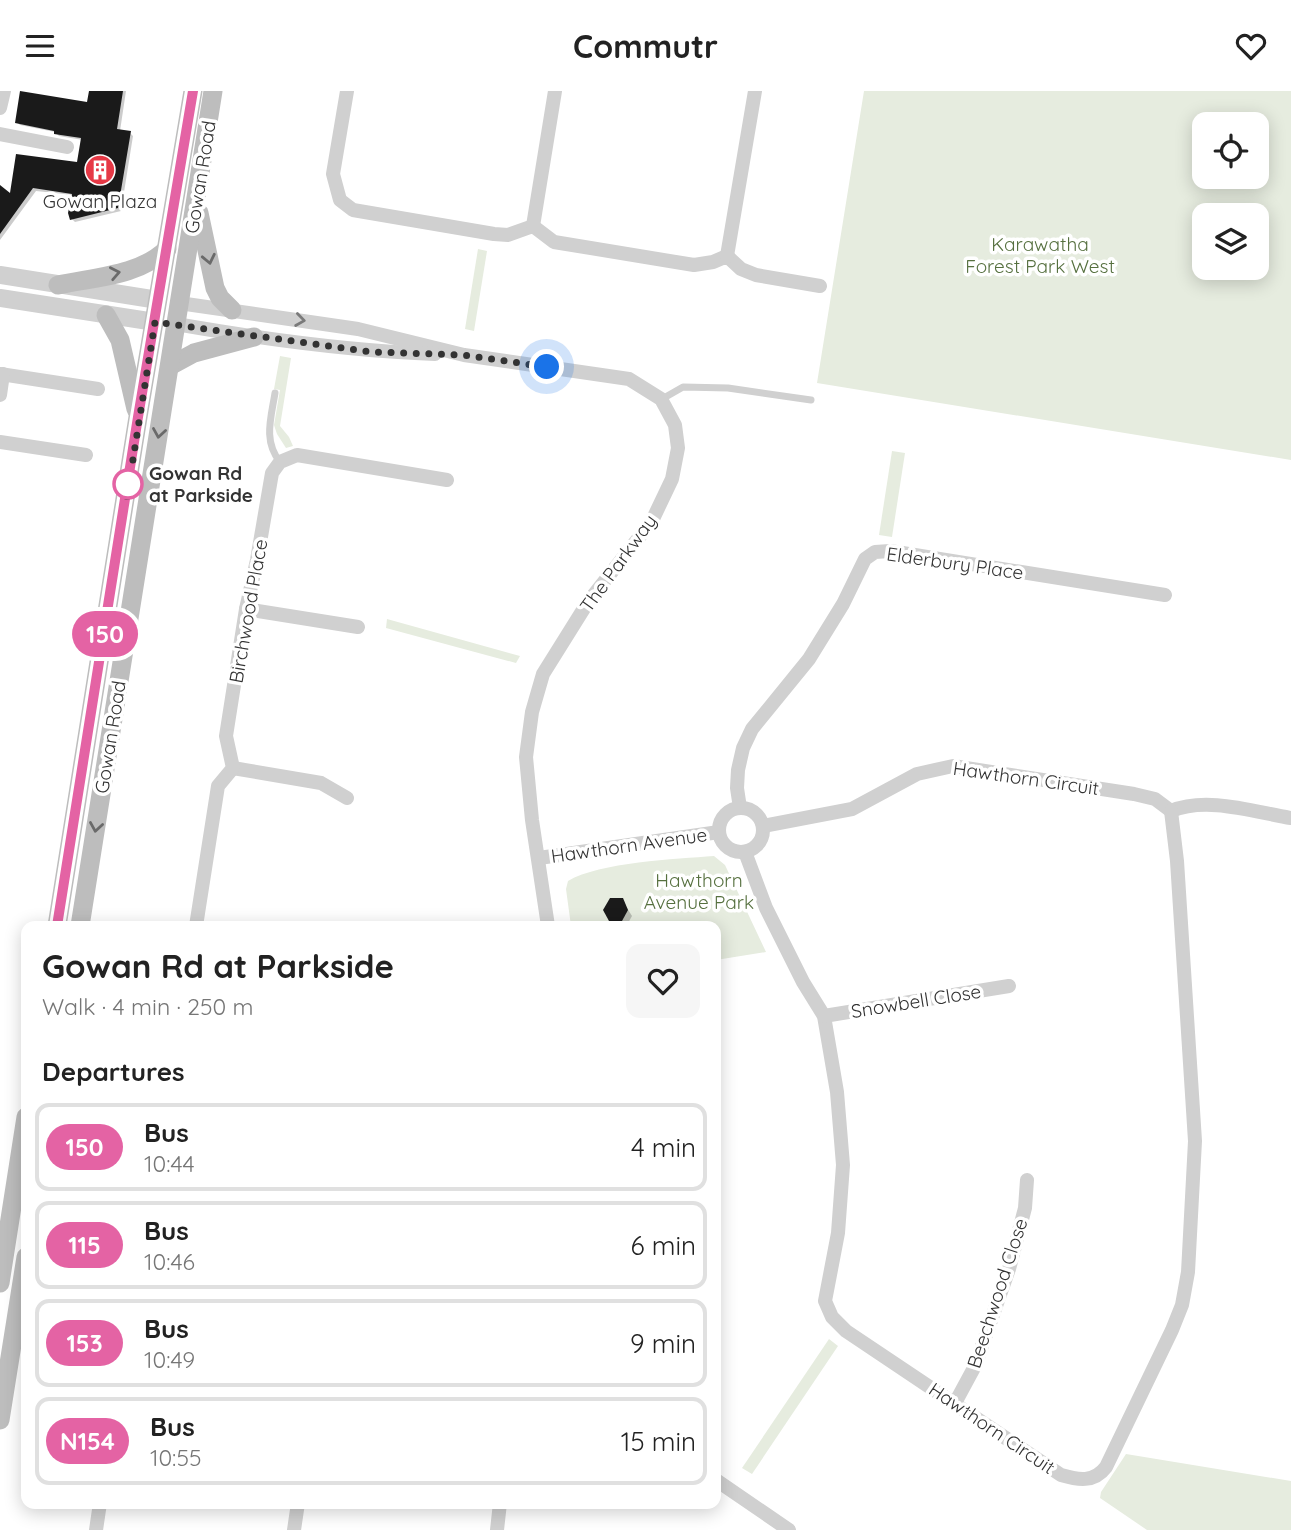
<!DOCTYPE html>
<meta charset="utf-8">
<style>
:root{--surface:#fff;--page:#f6f6f6;--text:#222;--muted:#767676;--line:#e0e0e0}
body{margin:0;font-family:Quicksand,sans-serif;background:var(--page);color:var(--text);height:100vh;display:flex;flex-direction:column;font-size:26px;white-space:nowrap}
*{box-sizing:border-box;margin:0}
p{font-size:23px;color:var(--muted)}
.icon{flex:none;width:38px;height:38px;fill:none;stroke:currentColor;stroke-width:2;stroke-linecap:round;stroke-linejoin:round}
.map{position:relative;flex:1;overflow:hidden}
.sheet{position:absolute;left:21px;top:830px;width:700px;height:588px;display:flex;flex-direction:column;background:var(--surface);border-radius:14px;box-shadow:0 4px 18px #0003}
.sheet>*{flex:none}
.badge{padding:0 14px;border-radius:23px;font-size:24px;line-height:46px}
.fabs{position:absolute;left:1192px;top:21px;display:grid;gap:14px}
.fabs a{display:grid;place-items:center;width:77px;height:77px;border-radius:14px;background:var(--surface);box-shadow:0 4px 18px #0003;font-size:35px}
.you{position:absolute;width:35px;height:35px;margin:-18px;border:5px solid #fff;border-radius:50%;background:#1a73e8;box-shadow:0 0 0 10px #1a73e833}
.map>.badge{position:absolute;translate:-50% -50%;box-shadow:0 0 0 4px #fff}
h2{padding:0 21px;font-size:26px;line-height:63px}
.round{display:grid;place-items:center;flex:none;width:74px;height:74px;border-radius:14px;background:var(--page)}
.summary{display:flex;align-items:center;justify-content:space-between;height:119px;padding:0 21px}
h1{font-size:33px;font-weight:700;line-height:52px}
ul{padding:0;list-style:none}
li{display:flex;align-items:center;gap:21px;height:88px;margin:0 14px 10px;padding:0 7px;border:4px solid var(--line);border-radius:14px}
li div{flex:1}
li b{display:block;font-size:26px}
li em{font-style:normal}
li .badge{min-width:77px;font-weight:700;text-align:center}
header{display:flex;justify-content:space-between;align-items:center;height:91px;padding:0 21px;background:var(--surface);font-size:32px;font-weight:700}
.map>svg:first-child{display:block}
</style>
<header><svg class="icon" aria-label="menu" viewBox="0 0 24 24"><path d="M4 6h16M4 12h16M4 18h16"/></svg>Commutr<svg class="icon" aria-label="heart" viewBox="0 0 24 24"><path d="M12 20l-8-8c-3-5 5-10 8-4 3-6 11-1 8 4z"/></svg></header>
<div class="map">
<svg width="1291" height="1439" viewBox="0 0 1291 1439">
<rect width="100%" height="100%" fill="#fff"/>
<g fill="#e6ecdf" fill-rule="evenodd">
<path d="M864,0H1291V369L817,292ZM1204,33H1256V86H1204ZM1204,124H1256V177H1204Z"/>
<path d="M478,158L487,160L474,240L465,238Z"/>
<path d="M280,265L291,267L280,335L289,346L293,355L286,357L277,343L274,334L280,299L274,298Z"/>
<path d="M892,360L905,362L892,446L879,444Z"/>
<path d="M387,528L520,565L516,572L386,537Z"/>
<path d="M714,765L725,774L766,861L716,869V835H571L566,798L568,790C600,771 676,768 714,765Z"/>
<path d="M829,1248L838,1255L752,1383L742,1377Z"/>
<path d="M1126,1363L1291,1390V1439H1147L1100,1407L1101,1401Z"/>
</g>
<g fill="#0003">
<path d="M91,0H126L120,40L130,42L133,45L121,120L75,131L72,128L73,104L36,100L0,149V102L12,105L79,73L83,49L59,45L55,41L20,34L17,31L89,13Z"/>
<path d="M622,809L632,825L627,834L616,833L611,828Z"/>
</g>
<g fill="#1a1a1a">
<path d="M20,0L87,11L89,0H123L117,38L131,40L118,117L70,129L68,122L72,103L33,97L0,143V94L10,102L16,63L77,71L81,47L54,43V40L15,32Z"/>
<path d="M610,807H623L628,819L622,830H609L603,819Z"/>
</g>
<g fill="none" stroke-linecap="round" stroke-linejoin="round">
<g stroke="#d0d0d0" stroke-width="7">
<path d="M275,302C271,327 263,350 280,371"/>
<path d="M662,308L683,296L728,297L811,309"/>
</g>
<g stroke="#d0d0d0" stroke-width="14">
<path d="M347,0L333,83L340,109L353,119L494,143L508,144L533,135L554,151L694,174L713,171L727,165L741,178L756,184L820,195"/>
<path d="M0,17L4,0"/>
<path d="M0,43L67,56"/>
<path d="M533,135L555,0"/>
<path d="M727,165L755,0"/>
<path d="M179,212L358,238L464,264L629,288L661,308L675,334L678,357L672,388L652,430L588,511L543,583L532,621L526,666L532,729L548,835"/>
<path d="M176,233C262,248 348,260 435,263"/>
<path d="M0,283L98,298"/>
<path d="M0,304L3,283"/>
<path d="M0,351L86,364"/>
<path d="M246,518L358,536"/>
<path d="M233,677L321,692L347,707"/>
<path d="M740,717L737,697L738,679L743,657L752,638L809,568L843,513L865,468L875,461L890,460L1165,504"/>
<circle cx="741" cy="739" r="22"/>
<path d="M763,735L852,718L917,683L953,675L1134,703L1155,708L1171,720C1207,705 1254,721 1291,727"/>
<path d="M745,761L766,817L803,891L824,925L837,1001L843,1074L838,1142L825,1210L832,1226L846,1240L1061,1384C1078,1389 1094,1392 1106,1376L1172,1239L1182,1214L1188,1181L1195,1050L1177,770L1171,720"/>
<path d="M539,767L719,741"/>
<path d="M196,835L218,695L233,677L226,645L246,518L257,469L272,382L280,371L297,364L447,389"/>
<path d="M824,925L1009,895"/>
<path d="M955,1312L975,1275L1009,1178L1025,1117L1027,1089"/>
<path d="M716,1389L789,1439"/>
<path d="M96,1439L100,1412"/>
<path d="M294,1439L298,1412"/>
<path d="M497,1439L500,1412"/>
</g>
<g stroke="#d0d0d0" stroke-width="18">
<path d="M0,184L158,209"/>
<path d="M0,207L155,231"/>
</g>
<g stroke="#bdbdbd" stroke-width="19">
<path d="M199,122L215,197L220,207L232,219"/>
<path d="M58,194C95,186 139,185 167,158"/>
<path d="M106,224L120,249L136,318"/>
<path d="M170,275L194,262L254,246"/>
<path d="M57,835L138,326L193,0"/>
<path d="M80,835L213,0"/>
<path d="M0,1192L26,1026"/>
<path d="M0,1329L26,1166"/>
</g>
</g>
<defs><path id="oneway-chevron" d="M-2-3.5L2.5 0L-2 3.5" fill="none" stroke-width="1.6" stroke-linecap="round" stroke-linejoin="round" transform="scale(1.75)"/></defs>
<g stroke="#6a6a6a">
<use href="#oneway-chevron" transform="translate(209 168) rotate(78)"/>
<use href="#oneway-chevron" transform="translate(115 182) rotate(-11)"/>
<use href="#oneway-chevron" transform="translate(159 342) rotate(99)"/>
<use href="#oneway-chevron" transform="translate(96 736) rotate(99)"/>
</g>
<use stroke="#7a7a7a" href="#oneway-chevron" transform="translate(300 229) rotate(8)"/>
<g fill="none" stroke-linecap="round" stroke-linejoin="round">
<g stroke="#fff" stroke-width="16">
<path id="line" d="M57,835L138,326L193,0"/>
</g>
<use href="#line" stroke="#e463a4" stroke-width="10"/>
<path stroke="#333" stroke-width="7" stroke-dasharray="0 12.6" d="M128,393L127,406L155,231L372,261L464,264L547,276"/>
</g>
<defs>
<g id="building-disc" transform="scale(1.575)"><circle r="9.5" fill="#e63946" stroke="#fff"/><path d="M-4-6H4V6H1V3H-1V6H-4ZM-2.5-4.3h1.7v1.8h-1.7ZM.8-4.3h1.7v1.8H.8ZM-2.5-1h1.7V.8h-1.7ZM.8-1h1.7V.8H.8Z" fill="#fff"/></g>
</defs>
<g fill-rule="evenodd">
<use href="#building-disc" x="100" y="79"/>
</g>
<circle fill="#fff" stroke="#e463a4" stroke-width="3.5" cx="128" cy="393" r="14"/>
<g text-anchor="middle" stroke-width="7" stroke-linejoin="round" paint-order="stroke">
<g font-size="19" fill="#333" stroke="#fff">
<text transform="translate(200 86) rotate(-81)" y="7">Gowan Road</text>
<text transform="translate(618 472) rotate(-54)" y="7">The Parkway</text>
<text transform="translate(955 472) rotate(8)" y="7">Elderbury Place</text>
<text transform="translate(248 520) rotate(-80)" y="7">Birchwood Place</text>
<text transform="translate(110 646) rotate(-81)" y="7">Gowan Road</text>
<text transform="translate(1026 687) rotate(8)" y="7">Hawthorn Circuit</text>
<text transform="translate(629 754) rotate(-8)" y="7">Hawthorn Avenue</text>
<text transform="translate(916 910) rotate(-9)" y="7">Snowbell Close</text>
<text transform="translate(997 1202) rotate(-72)" y="7">Beechwood Close</text>
<text transform="translate(992 1337) rotate(34)" y="7">Hawthorn Circuit</text>
</g>
<g font-size="19" fill="#333" stroke="#fff">
<text x="100" y="117">Gowan Plaza</text>
</g>
<g font-size="19" fill="#56703f" stroke="#fff">
<text x="1040" y="160">Karawatha<tspan x="1040" dy="22">Forest Park West</tspan></text>
<text x="699" y="796">Hawthorn<tspan x="699" dy="22">Avenue Park</tspan></text>
</g>
<g font-size="19" font-weight="bold" fill="#333" stroke="#fff" text-anchor="start">
<text x="149" y="389">Gowan Rd<tspan x="149" dy="22">at Parkside</tspan></text>
</g>
</g>
</svg>
<div class="fabs">
<a><svg class="icon" aria-label="locate" viewBox="0 0 24 24"><circle cx="12" cy="12" r="6"/><path d="M12 2v4M12 18v4M2 12h4M18 12h4"/></svg></a>
<a><svg class="icon" aria-label="layers" viewBox="0 0 24 24"><path d="M12 4l9 5-9 5-9-5zM3 14l9 5 9-5"/></svg></a>
</div>
<div class="you" style="left:547px;top:276px"></div>
<b class="badge" style="left:105px;top:543px;background:#e463a4;color:#fff">150</b>
<section class="sheet">
<div class="summary"><div><h1>Gowan Rd at Parkside</h1><p>Walk · 4 min · 250 m</p></div><a class="round"><svg class="icon" aria-label="heart" viewBox="0 0 24 24"><path d="M12 20l-8-8c-3-5 5-10 8-4 3-6 11-1 8 4z"/></svg></a></div>
<h2>Departures</h2>
<ul>
<li><span class="badge" style="background:#e463a4;color:#fff">150</span><div><b>Bus</b><p>10:44</p></div><em>4 min</em></li>
<li><span class="badge" style="background:#e463a4;color:#fff">115</span><div><b>Bus</b><p>10:46</p></div><em>6 min</em></li>
<li><span class="badge" style="background:#e463a4;color:#fff">153</span><div><b>Bus</b><p>10:49</p></div><em>9 min</em></li>
<li><span class="badge" style="background:#e463a4;color:#fff">N154</span><div><b>Bus</b><p>10:55</p></div><em>15 min</em></li>
</ul>
</section>
</div>
